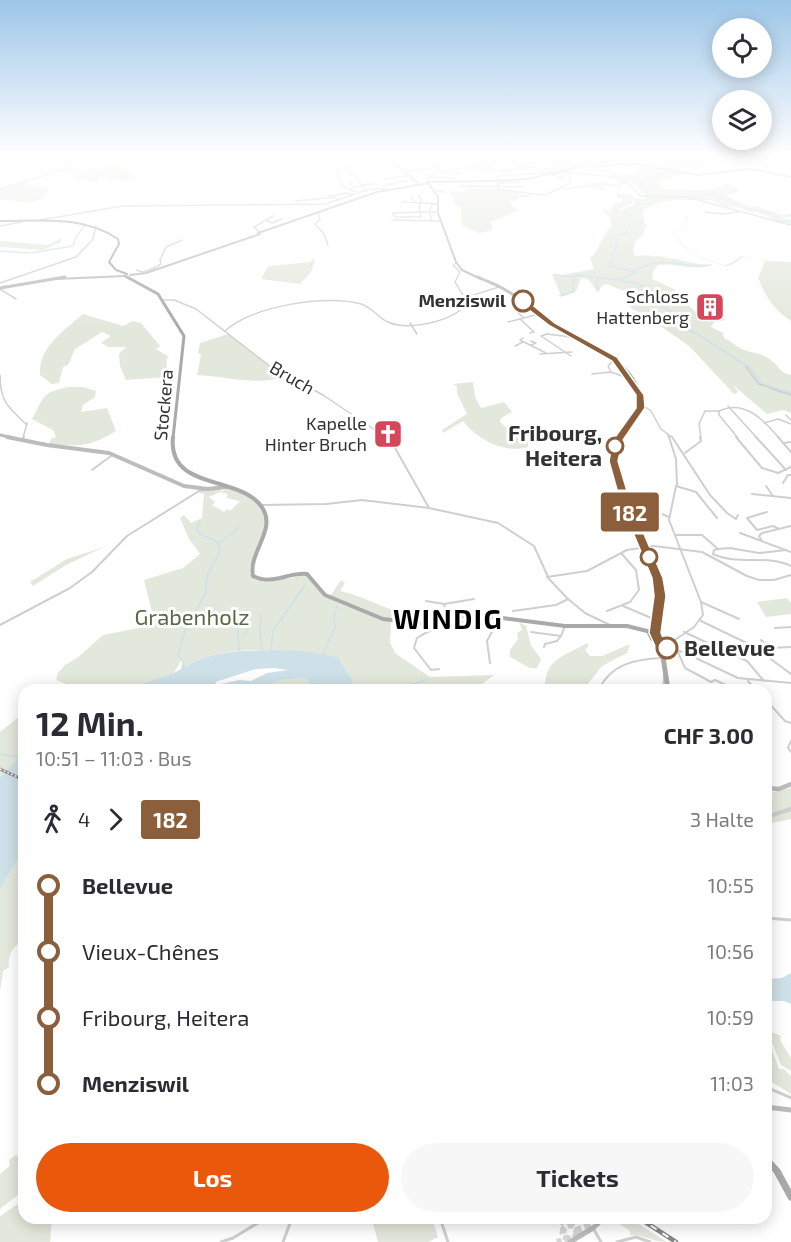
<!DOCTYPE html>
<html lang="de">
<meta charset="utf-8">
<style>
:root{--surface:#fff;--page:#f7f7f7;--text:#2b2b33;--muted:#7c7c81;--accent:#ea580c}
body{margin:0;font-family:"Exo 2",sans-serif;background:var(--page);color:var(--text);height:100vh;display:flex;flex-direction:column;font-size:22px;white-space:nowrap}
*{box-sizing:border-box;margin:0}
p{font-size:20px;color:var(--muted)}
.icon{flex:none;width:33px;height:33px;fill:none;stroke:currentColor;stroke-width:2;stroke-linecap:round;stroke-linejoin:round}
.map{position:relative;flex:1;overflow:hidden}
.side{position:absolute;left:18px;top:684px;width:754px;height:540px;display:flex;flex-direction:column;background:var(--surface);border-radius:18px;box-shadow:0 3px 15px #0003}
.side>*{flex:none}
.badge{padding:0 12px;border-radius:4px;font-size:21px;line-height:39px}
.controls{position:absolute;left:712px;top:18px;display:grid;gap:12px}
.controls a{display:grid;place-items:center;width:60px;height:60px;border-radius:50%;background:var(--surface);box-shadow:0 3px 15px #0003;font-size:30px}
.map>.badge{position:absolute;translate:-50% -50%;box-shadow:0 0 0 3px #fff}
.legs{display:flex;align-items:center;gap:9px;height:66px;padding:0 18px;font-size:20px}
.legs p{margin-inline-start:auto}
.summary{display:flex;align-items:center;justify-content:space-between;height:102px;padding:0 18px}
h1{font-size:33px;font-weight:700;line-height:45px}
.cta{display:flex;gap:12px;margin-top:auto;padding:12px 18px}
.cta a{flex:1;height:69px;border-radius:36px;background:var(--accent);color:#fff;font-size:24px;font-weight:700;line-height:69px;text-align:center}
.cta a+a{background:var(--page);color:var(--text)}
ul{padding:0 18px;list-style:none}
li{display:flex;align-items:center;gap:21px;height:66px;font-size:22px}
li i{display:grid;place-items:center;width:9px;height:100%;margin:0 8px;background:currentColor}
li i::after{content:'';width:15px;height:15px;margin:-8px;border:4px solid;border-radius:50%;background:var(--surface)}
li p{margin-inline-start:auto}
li:first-child i{background:linear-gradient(#0000 50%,currentColor 0)}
li:last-child i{background:linear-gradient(currentColor 50%,#0000 0)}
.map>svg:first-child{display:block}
</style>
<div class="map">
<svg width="791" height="1242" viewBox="0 0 791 1242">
<rect width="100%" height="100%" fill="#fff"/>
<g fill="#e3e8dc" fill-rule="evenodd">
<path d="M654,154H665L670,158L667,159L676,164L698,159L694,154L709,156L739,154L710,160L732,163L730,159L746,154H789L764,163L776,169L774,170L749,163L738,165L709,161L698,168H679L678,170L686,174L657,183L661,189L704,190L725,186L721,182L739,188L735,189L739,191L727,196L750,207L755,206L778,213L779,216L791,214V217L782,218L791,220V225L774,222L769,216L736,207H726L712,200H672L654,204L643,210L644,223L648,226L644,229L643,235L636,240L633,250L635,256C660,252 686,264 711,265C694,272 675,262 658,265L653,271L652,279L676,290L675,296C687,300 690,309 698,313C709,317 717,314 726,320L714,322L711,327L723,333L724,338C731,341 734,345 740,348C751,354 763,352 772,361C780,367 780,373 791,375V413L783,410L767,414L733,385L738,392L734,394L689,346L655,322L638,318L641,313L632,309L626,301L629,298L626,292L607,284L603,285L598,292C592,286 591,278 581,278L576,292L559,296L560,293L552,274L562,275L594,269L590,258C600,250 602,235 612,225L609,216L602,209L617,200L603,209L610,212L614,204L622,202L623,199L617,197V193L632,195L634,198L632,203L621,208L620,211L635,204L634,199L646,200L648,195L637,187L640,184L630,181L620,186L621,191H618L617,186H601L605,188L603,190L589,187L553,192C567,187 586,183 602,182C609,182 615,186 621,183L619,180L612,179L610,176L612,173L589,170V168C597,169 626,175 631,175C636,174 636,172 639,169H649L665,164Z"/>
<path d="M572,157L586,167L565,171L574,173L567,172V174L546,173L539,169L552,165L544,161Z"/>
<path d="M107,163L128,165L125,170L139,180L101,182L113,181L106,178V176L99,177L97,183C89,182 84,179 75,179V171L59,172L68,167L79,170L104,168Z"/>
<path d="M30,181L25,186L49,188C39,210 18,199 0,200V189Z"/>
<path d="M466,189H493L531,194L532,195L521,193L515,197L516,199L513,201V198L510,201L512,206L519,210L490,222L493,227L491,231L479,233L462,225L461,207L456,206L451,193H437L440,203L436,192L467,191Z"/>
<path d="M690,215L686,219L688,226L672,233C679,238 682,245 688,250C693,255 718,264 724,265C730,265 736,259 741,256L767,261L791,262V321C774,310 765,296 758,278L765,261L743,257C738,260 733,266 726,266C720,266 692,255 687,250C680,244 678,238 671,233L687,226L685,217Z"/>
<path d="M61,238V242L43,250L0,247V241L48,245Z"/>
<path d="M313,259L315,260L311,272L300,284L261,279L267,268L270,266L310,262Z"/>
<path d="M83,314L123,326L133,321L141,323L160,346L156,349L169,357L167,358L166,377L126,380L120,366L119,354L126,347H109L101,343L111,336L102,332L75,349L68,365L63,367L59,383L52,384L40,375C38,347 64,331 83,314Z"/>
<path d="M228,334L284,376C260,387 223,376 197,375L201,355L198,353L200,343Z"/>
<path d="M473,382L475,397L481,408L504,402L512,412L501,418L500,422L516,437L528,442V447C504,454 477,439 463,421L443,433L442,430L467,414L457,393V386L453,384Z"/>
<path d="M68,387H83L96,391L95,397L83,405L81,412L107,408L116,431C88,448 80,446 49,444L51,439L56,437L53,430L32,419C44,398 40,393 68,387Z"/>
<path d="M190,488L221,490V492C238,479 265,506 266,525L250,568V573L254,579L269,582L306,575C317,580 317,592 329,598L341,580L345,583L340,591C359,595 374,603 392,610L390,642L395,653L430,677L494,675L481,685L480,690H351L353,681L338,657C292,652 227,640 186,667L181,661L174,673L124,690H66L71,686L56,680L58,673L65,665L77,658L103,635L144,627L152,612L144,580L183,568L200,554L189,539L180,518L184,515L191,523L202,518L204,494L198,493L203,491ZM220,492L228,494L226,498L240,501L230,511L227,509L224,512L212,505L215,502L209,497Z"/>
<path d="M104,547L66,565L33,586L30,582L67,559Z"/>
<path d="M787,598L791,603V614L766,617L757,602Z"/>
<path d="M519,622L526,626L531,645L541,659L537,668H530L510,657V650L518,639L517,633L522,630Z"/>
<path d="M587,643L589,645L585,650L590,656H602L630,644L627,653L602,666L583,690H545C544,659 563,657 587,643Z"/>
<path d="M303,678L307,680L314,690H256L280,680Z"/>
<path d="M24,713V752L0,777V732Z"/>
<path d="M791,788V819L767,824L766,799L773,792Z"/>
<path d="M24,848V939C14,946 7,954 9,967L3,971L0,991V889Z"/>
<path d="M767,1030L781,1036L780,1040L791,1058V1071L781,1065Z"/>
<path d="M767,1036L779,1069H784L791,1076V1094L767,1079Z"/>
<path d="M16,1155L24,1162V1190L0,1209V1174L10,1166L9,1160Z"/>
<path d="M24,1200V1218H52L50,1242H0V1216Z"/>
<path d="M376,1218H432L438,1237L428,1242H378L372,1220Z"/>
<path d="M619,1218L628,1221L629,1218L667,1242C653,1242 643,1234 630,1235V1231L617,1222Z"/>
</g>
<g fill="#cee0e8" fill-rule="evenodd">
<path d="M271,650L304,651L338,657L353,681L351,690H314L307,680L303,678L280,680L256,690H124L174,673L181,669L183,661L186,667C211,650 241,651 271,650ZM274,668L288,670L267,673L251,681L239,680L217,685L215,682L256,669Z"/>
<path d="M24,752V848L0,889V777Z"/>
<path d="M791,973V1004L784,1001H767V979L782,978Z"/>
</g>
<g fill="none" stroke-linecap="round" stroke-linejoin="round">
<g stroke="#cee0e8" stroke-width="1.5">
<path d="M16,154L65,164"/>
<path d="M355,154V162"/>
<path d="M657,154L668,162L665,167L672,169"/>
<path d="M697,154L707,160"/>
<path d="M755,154H772"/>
<path d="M172,155H211"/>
<path d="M542,159L551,163"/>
<path d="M743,159L773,169"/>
<path d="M551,163L561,169"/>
<path d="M67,164L113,155H171"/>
<path d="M591,169L614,174L641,184"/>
<path d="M672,169L708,161L734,163L732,159L749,154"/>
<path d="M638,170L656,174"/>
<path d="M668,171L642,180L639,189L649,196L646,200H636V207L624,211L633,221L632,225L625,227L629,234L616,235V248L609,266L636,272L619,280L639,284L655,294L657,303L673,313L675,317L670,320L678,327L696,333L750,368L762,384L791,393"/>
<path d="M661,196L692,197L708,194L734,202L747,209L771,213L779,220L791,221"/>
<path d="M777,216L791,215"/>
<path d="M632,223L643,224"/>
<path d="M0,251L29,253"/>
<path d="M31,253L73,246L76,237L85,225"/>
<path d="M636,271C658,253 686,270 711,265"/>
<path d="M555,275L575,277"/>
<path d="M598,279L596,282L598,291"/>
<path d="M561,296L573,292L574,277L578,275L618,280"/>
<path d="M772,389L782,393"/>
<path d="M220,542L234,532L239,525"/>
<path d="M237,616L239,652"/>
<path d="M335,627L334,617L337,606"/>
<path d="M260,635L261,614"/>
<path d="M260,636L262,650"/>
<path d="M243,638L249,627"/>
<path d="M271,650L273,631L305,585"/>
<path d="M322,655L335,628"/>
<path d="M183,661L178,655L186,627L206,593L207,576L220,552L218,542L199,533L197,528L200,521"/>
<path d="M394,690L426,680"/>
<path d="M0,754L19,757"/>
</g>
<path stroke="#d6d6d6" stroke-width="5" stroke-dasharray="5 3" stroke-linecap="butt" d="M557,1242L566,1237"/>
<g stroke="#d6d6d6" stroke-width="7" stroke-dasharray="7 3" stroke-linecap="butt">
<path d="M561,1218L565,1226"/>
<circle cx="570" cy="1232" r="7"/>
<path d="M575,1231L591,1225L600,1218"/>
</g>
<g stroke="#cfcfcf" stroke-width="1.5">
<path d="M210,154L229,156L240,161L263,154"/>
<path d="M500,155L510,157"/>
<path d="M506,158L516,159"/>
<path d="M492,162L502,165L533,161"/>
<path d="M397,164L429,156L439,162L446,161L443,157L453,155"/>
<path d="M349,165L350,175H355L365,190"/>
<path d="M399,166L409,171"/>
<path d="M475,166L492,167"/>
<path d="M595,167L611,166"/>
<path d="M468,168L508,170L536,162L533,161"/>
<path d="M477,169L486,173"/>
<path d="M518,169L544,166"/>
<path d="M416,170L422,173"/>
<path d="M500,170L501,172L509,171"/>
<path d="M562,171C589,177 623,170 640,196L687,197L791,225"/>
<path d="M404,172L439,167"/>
<path d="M444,172L459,174"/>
<path d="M552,175L560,173L567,175"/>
<path d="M339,176L337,168L340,166L399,165"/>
<path d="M496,176L550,173"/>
<path d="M429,177L455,178"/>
<path d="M340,178L342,186L357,192"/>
<path d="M383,179L408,176"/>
<path d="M562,180L559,177L565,176"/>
<path d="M349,181L353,187L361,186"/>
<path d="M496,181L500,179"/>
<path d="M428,182V178L436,172L465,168L519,154"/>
<path d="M496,182L497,188L501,190L545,195L571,183L568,173"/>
<path d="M360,185L377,184"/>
<path d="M386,185L413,180"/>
<path d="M499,185V183L519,182"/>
<path d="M458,186L522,187"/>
<path d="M0,189L65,169L67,166L60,160V154"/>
<path d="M435,191H443"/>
<path d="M419,194L421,201L419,211"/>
<path d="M329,195L339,200"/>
<path d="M411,197L414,202"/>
<path d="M514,200L519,196H529"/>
<path d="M296,201L328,198L344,193L354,194"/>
<path d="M402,202L438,204"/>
<path d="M318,212L320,220L315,224L324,234L328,245"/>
<path d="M420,212L421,217H395L392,213Z"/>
<path d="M420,212H436"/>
<path d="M705,212L723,214L738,212"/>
<path d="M40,220L122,206L325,204L370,189H386"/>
<path d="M266,220L272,223L282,219"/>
<path d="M392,220L440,221"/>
<path d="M432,221L429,212L433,203"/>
<path d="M0,226L21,222"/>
<path d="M259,232L254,227L273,216"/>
<path d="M154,268L161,264L160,260L166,247L182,240"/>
<path d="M136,270L143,272L154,268"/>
<path d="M0,283L76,257L93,239L96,226"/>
<path d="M0,289L16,299"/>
<path d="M464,298L499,287"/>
<path d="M163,300H174L196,309L271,367L323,395L387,438"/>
<path d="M518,313L524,318"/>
<path d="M508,322L520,319"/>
<path d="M410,323L417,334"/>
<path d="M225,331C251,306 327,294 361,304C372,307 378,318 388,322C408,331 447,322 463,308V295L455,282L460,272L453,265L456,263"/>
<path d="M530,333L534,332L520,319L539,314"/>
<path d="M563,336L547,334L541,336L571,356"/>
<path d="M564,336L575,339"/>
<path d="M523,338L520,340L546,353"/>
<path d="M531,341L536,343L531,345"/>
<path d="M515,346L523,342"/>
<path d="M540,354L572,352"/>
<path d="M604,354L613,361L608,366L611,372"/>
<path d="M746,367L759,384L791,395"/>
<path d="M592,374L611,372L630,379"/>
<path d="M0,375C0,402 8,407 27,425"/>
<path d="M641,404L651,411L661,429L673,438"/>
<path d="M728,406L757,438"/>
<path d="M786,415L791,420"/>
<path d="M764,423L778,419L791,424"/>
<path d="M668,435L669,438"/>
<path d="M23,438L27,423"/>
<path d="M701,438L699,424L705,411H719"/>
<path d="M738,438L719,415V411C744,399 764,420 779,438"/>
</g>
<g stroke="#cfcfcf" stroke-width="2">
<path d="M386,437L395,448L429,508"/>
<path d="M669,437L676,459L677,485"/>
<path d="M672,437L710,495L727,513L736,519L738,515"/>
<path d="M736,437L762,468L778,473L791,467"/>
<path d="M756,437L786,470"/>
<path d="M778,437L791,452"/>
<path d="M23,439L24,437"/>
<path d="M784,443L791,442"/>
<path d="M685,453L701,441L700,437"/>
<path d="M92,470L111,456"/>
<path d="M783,483L788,475H791"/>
<path d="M766,486L773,496"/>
<path d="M752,494L791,498"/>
<path d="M646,500L652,510L669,517"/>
<path d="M261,505L326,504L362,500L429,508L498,523L534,546L549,579L568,599L585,613L612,626"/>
<path d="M767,512L747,518L757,530L773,526L779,529"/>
<path d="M740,533L791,552"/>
<path d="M676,535H702L718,549L730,548L759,553L786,550"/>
<path d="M762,541L759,536L762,533L791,526"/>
<path d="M718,549L714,550L713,554C738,566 767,554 791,566"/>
<path d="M547,577L587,571L627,550L654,546L702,552L747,576L759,580H774L791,575"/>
<path d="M426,601L444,604L474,599"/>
<path d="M701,602L739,619"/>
<path d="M444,604L447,615"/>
<path d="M623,606L656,620"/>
<path d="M513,611L556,605L568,599"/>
<path d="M607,611L630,602L639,590L636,570L621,553"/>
<path d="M450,620L454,625"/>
<path d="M701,621L753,646L791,674"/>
<path d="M0,625L70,588L92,572L127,536L199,491L208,490"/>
<path d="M775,628L791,627"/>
<path d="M531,632L561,636L565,626"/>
<path d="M684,632L747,661L764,681"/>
<path d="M761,640L770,648L791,647"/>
<path d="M671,643L677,650L685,668L711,682L715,680L726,685"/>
<path d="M666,646L694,627L703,615L701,602L669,520L676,486L696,492L717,518"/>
<path d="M544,647L545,644L557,641L561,636"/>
<path d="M667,648L683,652L738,678L791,683"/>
<path d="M439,669L431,670L414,648L417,638C437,625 465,619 489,622L494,628L487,641L490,663"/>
<path d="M748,681L756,690"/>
<path d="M599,690C610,664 636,659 662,658"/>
<path d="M663,690L664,675"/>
<path d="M766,700L785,721L791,723"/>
<path d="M791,741L788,748L791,752"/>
</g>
<g stroke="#cfcfcf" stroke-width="3">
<path d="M766,918L791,920"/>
<path d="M766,1087L791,1098"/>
<path d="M440,1218L448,1242"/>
<path d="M593,1228L601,1242"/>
<path d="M221,1242L233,1238L266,1218"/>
<path d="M283,1242L292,1218"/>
<path d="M617,1242L636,1237L650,1242"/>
</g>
<path stroke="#cfcfcf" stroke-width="4" d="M766,817L791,809"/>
<g stroke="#bcbcbc" stroke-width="2">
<path d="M383,154L418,183"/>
<path d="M591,165L613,160L620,154"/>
<path d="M590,166L636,164L698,175L751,169L791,177"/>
<path d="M498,181L528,179L587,165"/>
<path d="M427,182L495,181"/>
<path d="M428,183L438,197V211"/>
<path d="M438,213L456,262L462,270L481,279"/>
<path d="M258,233L377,192L429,183"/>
<path d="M130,275L146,273L260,234"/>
<path d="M56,279L125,276"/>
</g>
<g stroke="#bcbcbc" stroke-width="3">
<path d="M478,277C488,282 498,285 507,291C526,301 541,317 559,329C588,347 640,361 640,403C640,416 626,428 619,438"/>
<path d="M0,288L65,277"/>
<path d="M0,435L14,438"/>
</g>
<g stroke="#bcbcbc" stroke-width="4">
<path d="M7,437L47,445L109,453L184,486L208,489L227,487"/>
<path d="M620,437C612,450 614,462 617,477L659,583L660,595L655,633"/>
</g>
<path stroke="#bcbcbc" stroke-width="4.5" d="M766,788L779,789L791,784"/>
<g stroke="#bcbcbc" stroke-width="5">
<path d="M766,1107L791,1110"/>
<path d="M570,1242L593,1228L604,1218"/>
</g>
<g stroke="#aaa" stroke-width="2">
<path d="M0,221C40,221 83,215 118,239L119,244L109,262L116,270L127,274"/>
<path d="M125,276L130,279"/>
</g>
<path stroke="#aaa" stroke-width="3" d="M127,277L158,294L184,336L173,438"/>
<g stroke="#aaa" stroke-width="4">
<path d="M173,437C167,492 243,474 263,509C276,531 248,553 253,576C272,586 288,572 307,574L325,595L383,619L418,623L445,619"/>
<circle cx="448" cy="618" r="3"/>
<path d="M451,617L478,615L565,626H627L655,633L657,637L652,639L649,633"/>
<path d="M656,639L659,643"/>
</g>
<g stroke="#aaa" stroke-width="5">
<path d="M658,641L659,648L662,650L668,690"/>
<path d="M660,644L667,648"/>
</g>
<path stroke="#aaa" stroke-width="7" d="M766,1159L777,1171L791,1197"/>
<g stroke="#878787" stroke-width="3">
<path id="rail-far1" d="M0,769L24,780"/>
</g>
<g stroke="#878787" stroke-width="4.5">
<path id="rail" d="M639,1218L676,1242"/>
</g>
<use href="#rail-far1" stroke="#fff" stroke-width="1.5" stroke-dasharray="2" stroke-linecap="butt"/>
<use href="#rail" stroke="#fff" stroke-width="2" stroke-dasharray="7" stroke-linecap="butt"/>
</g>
<linearGradient id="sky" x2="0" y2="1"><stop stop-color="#9dc6e8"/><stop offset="0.47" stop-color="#fff"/><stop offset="1" stop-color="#fff" stop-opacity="0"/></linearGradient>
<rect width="791" height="328" fill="url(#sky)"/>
<path fill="#8b5e3c" stroke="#fff" stroke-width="1.5" d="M520,299H525L555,323L617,357L644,395L645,408L623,440L618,461L631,504L663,578L666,596L661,633L664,640L671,645V652L667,653L656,648L649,633L654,596L652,578L621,504L609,461L613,440L636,408V395L612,361L550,326L520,303Z"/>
<defs>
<g id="building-square" transform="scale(1.5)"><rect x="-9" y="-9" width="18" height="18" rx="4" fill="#d5485a" stroke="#fff"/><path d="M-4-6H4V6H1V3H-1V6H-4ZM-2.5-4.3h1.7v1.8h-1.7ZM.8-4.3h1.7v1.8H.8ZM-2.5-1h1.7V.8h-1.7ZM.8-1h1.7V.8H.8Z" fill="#fff"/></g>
<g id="church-square" transform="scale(1.5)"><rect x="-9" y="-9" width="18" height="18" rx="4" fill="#d5485a" stroke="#fff"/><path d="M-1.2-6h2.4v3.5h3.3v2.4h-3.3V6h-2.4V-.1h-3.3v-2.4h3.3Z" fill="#fff"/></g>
</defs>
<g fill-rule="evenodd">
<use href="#building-square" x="710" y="307"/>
<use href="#church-square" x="388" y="434"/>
</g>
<g fill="#fff" stroke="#8b5e3c" stroke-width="3">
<circle cx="523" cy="301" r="10"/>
<circle cx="615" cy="446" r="8"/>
<circle cx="649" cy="557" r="8"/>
<circle cx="667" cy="648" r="10"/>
</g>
<g text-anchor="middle" stroke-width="6" stroke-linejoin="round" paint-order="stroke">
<g font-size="18" fill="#323232" stroke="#fff" text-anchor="end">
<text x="689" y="303">Schloss<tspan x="689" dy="21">Hattenberg</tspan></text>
<text x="367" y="430">Kapelle<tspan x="367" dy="21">Hinter Bruch</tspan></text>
</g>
<g font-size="18" font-weight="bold" fill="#323232" stroke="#fff" text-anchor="end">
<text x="506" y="307">Menziswil</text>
</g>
<g font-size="18" fill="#323232" stroke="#fff">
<text transform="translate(292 378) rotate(30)" y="6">Bruch</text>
<text transform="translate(164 405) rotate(-85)" y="6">Stockera</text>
</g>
<g font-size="22" font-weight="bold" fill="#323232" stroke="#fff" text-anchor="end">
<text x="602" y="441">Fribourg,<tspan x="602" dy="25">Heitera</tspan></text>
<text x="684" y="656" text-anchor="start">Bellevue</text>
</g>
<g font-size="22" fill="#576a43" stroke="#fff">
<text x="192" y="625">Grabenholz</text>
</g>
<g font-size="28" font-weight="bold" letter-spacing="1.5" fill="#000" stroke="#fff">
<text x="448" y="629">WINDIG</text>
</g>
</g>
</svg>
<div class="controls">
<a><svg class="icon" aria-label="locate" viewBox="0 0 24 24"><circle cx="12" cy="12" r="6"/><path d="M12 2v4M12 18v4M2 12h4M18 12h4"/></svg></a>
<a><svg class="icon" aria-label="layers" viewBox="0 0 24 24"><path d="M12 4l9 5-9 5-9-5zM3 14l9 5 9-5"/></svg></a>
</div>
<b class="badge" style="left:630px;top:512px;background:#8b5e3c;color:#fff">182</b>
<section class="side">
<div class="summary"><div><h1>12 Min.</h1><p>10:51 – 11:03 · Bus</p></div><b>CHF 3.00</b></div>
<div class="legs"><svg class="icon" aria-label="walk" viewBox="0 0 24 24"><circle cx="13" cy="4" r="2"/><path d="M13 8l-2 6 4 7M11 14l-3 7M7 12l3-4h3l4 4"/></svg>4<svg class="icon" aria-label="forward" viewBox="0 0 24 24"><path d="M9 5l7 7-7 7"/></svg><b class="badge" style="background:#8b5e3c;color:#fff">182</b><p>3 Halte</p></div>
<ul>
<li><i style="color:#8b5e3c"></i><b>Bellevue</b><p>10:55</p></li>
<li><i style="color:#8b5e3c"></i><span>Vieux-Chênes</span><p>10:56</p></li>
<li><i style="color:#8b5e3c"></i><span>Fribourg, Heitera</span><p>10:59</p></li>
<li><i style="color:#8b5e3c"></i><b>Menziswil</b><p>11:03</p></li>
</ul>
<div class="cta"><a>Los</a><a>Tickets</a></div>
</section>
</div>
